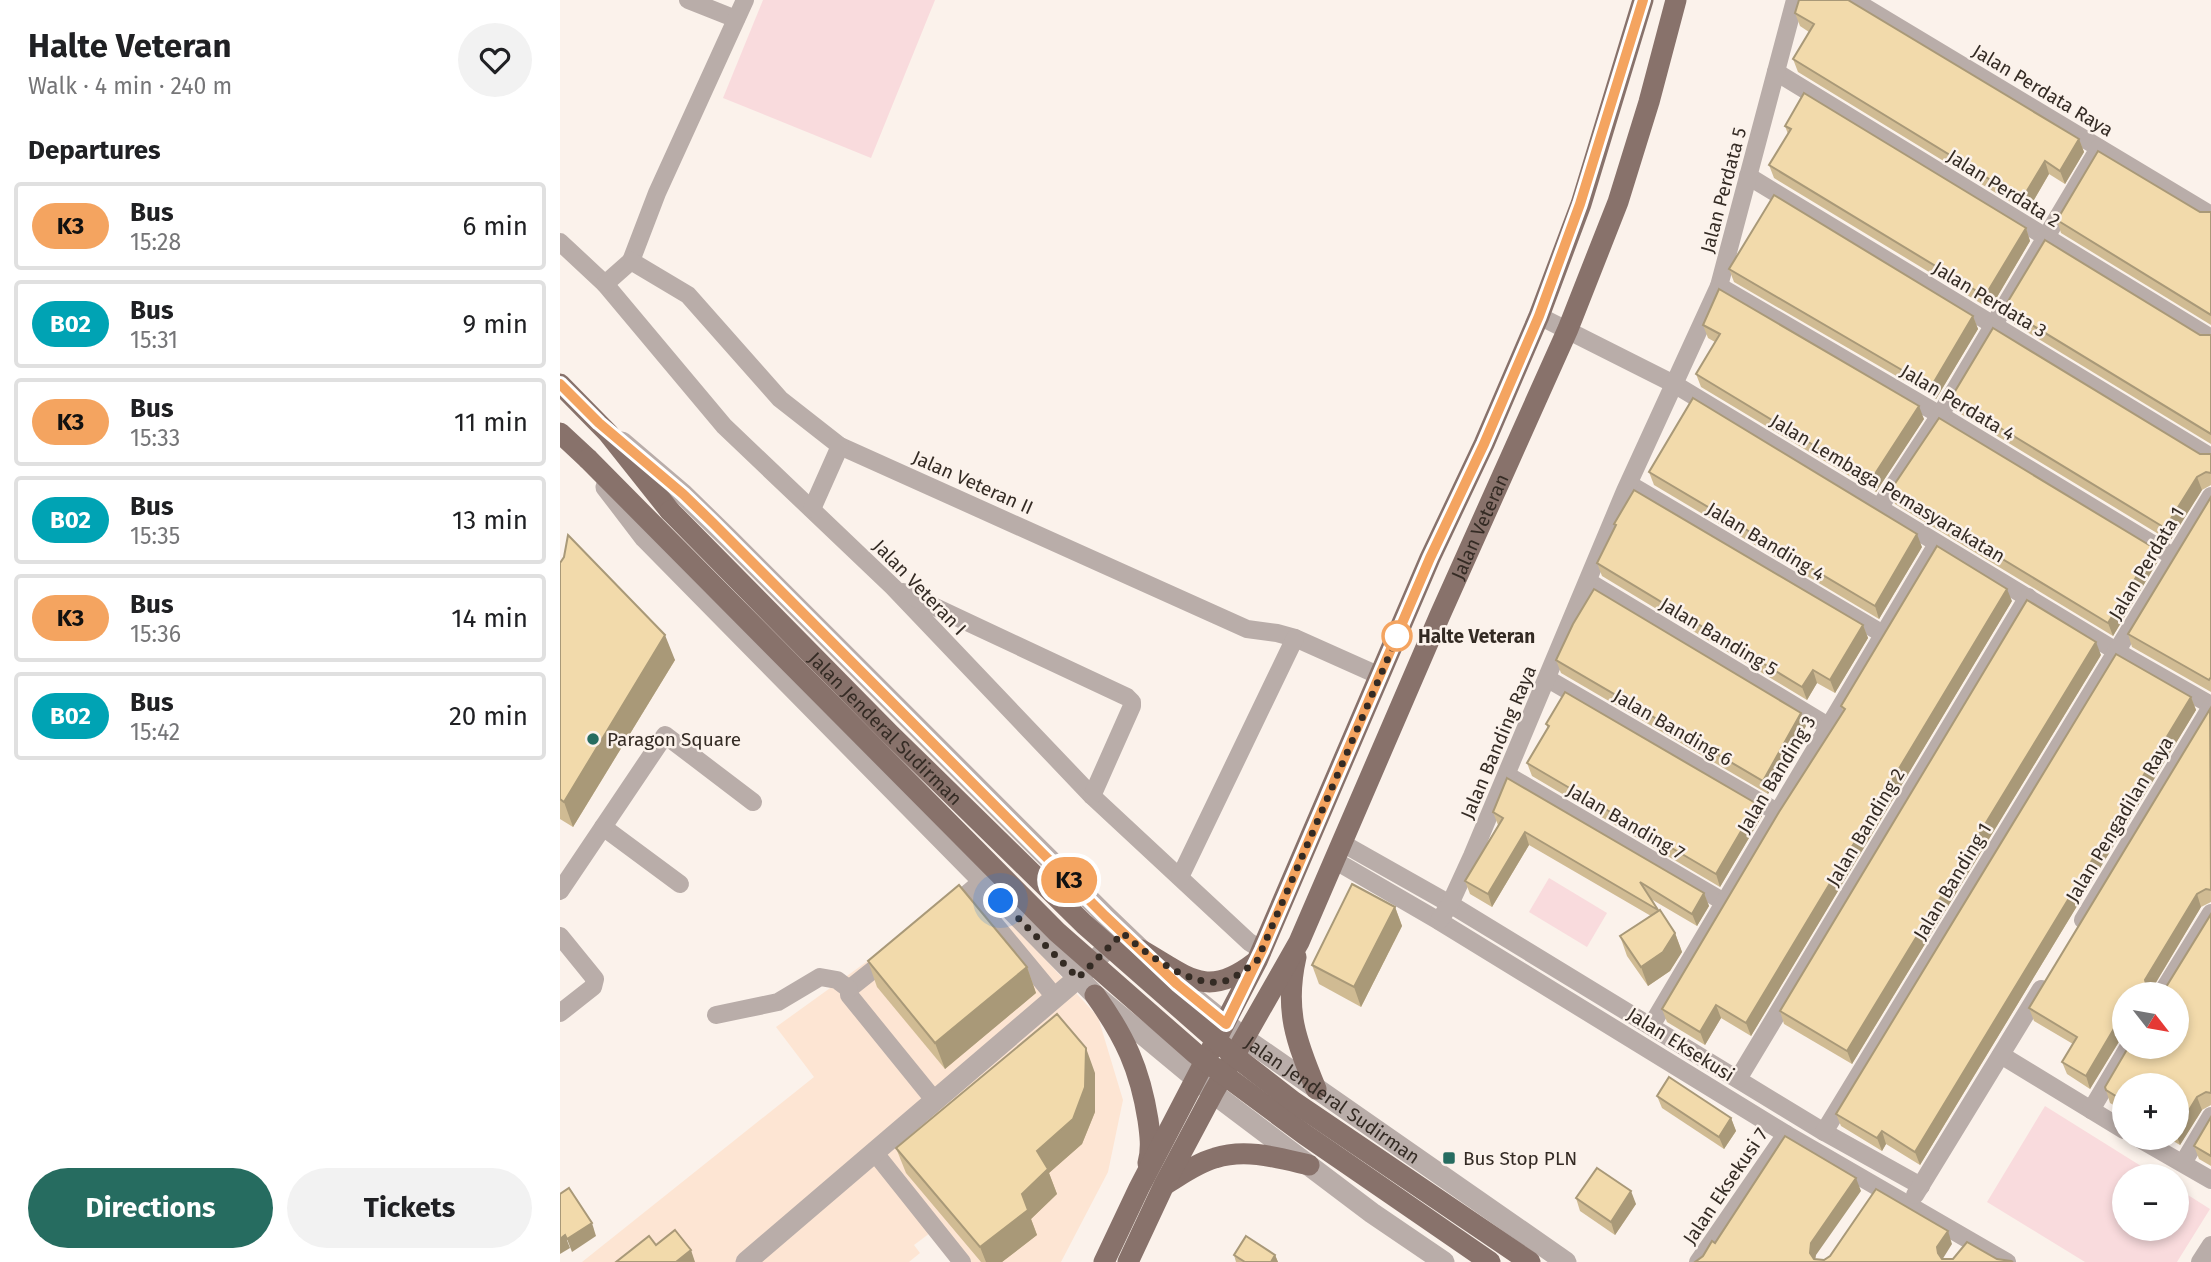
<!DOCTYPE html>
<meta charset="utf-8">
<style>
:root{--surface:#fff;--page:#f2f2f2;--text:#202124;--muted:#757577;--line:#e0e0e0;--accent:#266c60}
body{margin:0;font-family:"Fira Sans",sans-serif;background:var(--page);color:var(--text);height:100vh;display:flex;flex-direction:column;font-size:26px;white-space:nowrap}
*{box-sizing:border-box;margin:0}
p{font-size:23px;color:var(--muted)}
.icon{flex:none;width:38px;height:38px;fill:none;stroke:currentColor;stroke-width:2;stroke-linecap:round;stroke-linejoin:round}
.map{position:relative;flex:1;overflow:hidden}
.panel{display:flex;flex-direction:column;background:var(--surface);width:560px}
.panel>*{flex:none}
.badge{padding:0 14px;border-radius:23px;font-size:24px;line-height:46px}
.needle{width:46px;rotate:121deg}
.tools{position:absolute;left:1552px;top:982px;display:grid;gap:14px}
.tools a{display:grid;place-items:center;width:77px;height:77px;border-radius:50%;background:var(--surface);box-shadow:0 4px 10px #0003;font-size:35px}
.you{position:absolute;width:35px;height:35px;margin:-18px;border:5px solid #fff;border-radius:50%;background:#1a73e8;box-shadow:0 0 0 10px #1a73e833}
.map>.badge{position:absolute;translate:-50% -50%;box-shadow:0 0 0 4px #fff}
h2{padding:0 28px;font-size:26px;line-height:63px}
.round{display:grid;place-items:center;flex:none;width:74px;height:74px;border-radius:37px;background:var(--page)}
.overview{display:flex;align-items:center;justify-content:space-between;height:119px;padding:0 28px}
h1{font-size:33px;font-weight:700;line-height:52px}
.cta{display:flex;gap:14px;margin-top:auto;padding:14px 28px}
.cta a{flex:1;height:80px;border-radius:42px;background:var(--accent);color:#fff;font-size:28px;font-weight:700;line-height:80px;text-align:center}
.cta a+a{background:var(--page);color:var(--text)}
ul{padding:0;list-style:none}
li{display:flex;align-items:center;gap:21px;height:88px;margin:0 14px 10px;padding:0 14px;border:4px solid var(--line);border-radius:7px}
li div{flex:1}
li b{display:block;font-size:26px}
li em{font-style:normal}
li .badge{min-width:77px;font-weight:700;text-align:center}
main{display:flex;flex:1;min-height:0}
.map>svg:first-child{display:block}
</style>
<main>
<section class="panel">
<div class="overview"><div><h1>Halte Veteran</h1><p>Walk · 4 min · 240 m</p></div><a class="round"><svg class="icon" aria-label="heart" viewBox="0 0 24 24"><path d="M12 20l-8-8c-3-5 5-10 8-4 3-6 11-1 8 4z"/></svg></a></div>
<h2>Departures</h2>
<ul>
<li><span class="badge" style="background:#f4a460;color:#111">K3</span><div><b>Bus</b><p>15:28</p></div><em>6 min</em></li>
<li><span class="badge" style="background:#00a3b4;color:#fff">B02</span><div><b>Bus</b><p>15:31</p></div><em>9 min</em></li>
<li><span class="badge" style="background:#f4a460;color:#111">K3</span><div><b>Bus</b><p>15:33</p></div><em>11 min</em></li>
<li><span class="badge" style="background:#00a3b4;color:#fff">B02</span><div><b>Bus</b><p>15:35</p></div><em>13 min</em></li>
<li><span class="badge" style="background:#f4a460;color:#111">K3</span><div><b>Bus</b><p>15:36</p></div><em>14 min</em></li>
<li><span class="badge" style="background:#00a3b4;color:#fff">B02</span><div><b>Bus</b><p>15:42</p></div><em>20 min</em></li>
</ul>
<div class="cta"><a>Directions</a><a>Tickets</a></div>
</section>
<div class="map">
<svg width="1651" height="1262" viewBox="0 0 1651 1262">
<rect width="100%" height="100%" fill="#fbf2eb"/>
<path fill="#fde5d3" d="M416,883L538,1017L563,1100L548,1172L501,1262H407L378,1227L354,1245L360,1253L349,1262H22L254,1077L216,1027Z"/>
<g fill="#f9dbdd">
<path d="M203,0H375L311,158L163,98Z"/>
<path d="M989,878L1047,913L1027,947L969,912Z"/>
<path d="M1485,1106L1597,1176H1564V1228H1617V1188L1650,1209L1617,1262H1525L1427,1202Z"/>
</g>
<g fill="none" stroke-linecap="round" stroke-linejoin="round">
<g stroke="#b9ada9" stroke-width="18">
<path d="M128,0L176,19"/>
<path d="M1293,0L1651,215"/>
<path d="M1216,72L1651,338"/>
<path d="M1188,176L1651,457"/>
<path d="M0,242L45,284L164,426L333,587L532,796L689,942L702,950"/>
<path d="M71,261L97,193L185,0"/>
<path d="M45,284L71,261L128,295L220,399L280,446L687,629L717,633L735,638L820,676"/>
<path d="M1159,286L1380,415L1614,557"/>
<path d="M979,316L1114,384L1556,651L1651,705"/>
<path d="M1069,484L1323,634"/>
<path d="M1319,508L1380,415L1539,148"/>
<path d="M252,509L280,446"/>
<path d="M1029,582L1268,726"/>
<path d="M343,592L567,697L572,702V706L532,796"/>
<path d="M988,679L1217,812"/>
<path d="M947,775L1164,902"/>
<path d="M43,827L120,884"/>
<path d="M782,843L890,904L1264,1132L1361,1186"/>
<path d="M774,860L879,921L1226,1134L1447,1262"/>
<path d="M620,877L735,638"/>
<path d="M0,891L105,735L193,802"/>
<path d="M409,893L495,997"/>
<path d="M388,910L422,881"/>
<path d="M1523,920L1651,707"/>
<path d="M879,921L890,904L912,856L1065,491L1159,286L1235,0"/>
<path d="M0,936L35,979L33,987L0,1013"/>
<path d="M328,958L289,989V995L375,1101"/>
<path d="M1601,994L1651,913"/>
<path d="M156,1015L218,1002L260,977L277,980L289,989"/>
<path d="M1091,1026L1377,544"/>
<path d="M1441,1055L1564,1130"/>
<path d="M1178,1079L1468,597"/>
<path d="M1531,1110L1569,1046"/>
<path d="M1264,1132L1651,496"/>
<path d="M1578,1138L1651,1180"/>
<path d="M315,1153L402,1262"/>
<path d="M1623,1163L1651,1116"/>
<path d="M1355,1195L1481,989"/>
<path d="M1138,1262L1226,1134"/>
<path d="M1640,1262L1651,1245"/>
</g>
<g stroke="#b9ada9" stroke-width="21">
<path id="s1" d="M62,442L123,494L168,538L546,916L617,984L684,1038L1006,1262"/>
<path d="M46,487L85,538L535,995L653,1093L812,1213L884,1262"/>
<path d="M186,1262L518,978L561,934"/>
</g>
<g stroke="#88726b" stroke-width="21">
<path d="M0,384L48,433L110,511"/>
<path d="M0,433L28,459"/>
<path d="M581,950C627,976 646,1000 694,963"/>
<path d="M736,957C724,1010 736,1041 756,1089"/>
<path d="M535,995C565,1037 580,1069 588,1120C590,1134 592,1149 588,1163"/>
<path d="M606,1184C621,1175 637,1163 655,1158C686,1148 719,1158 749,1165"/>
<path d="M544,1262L579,1188L697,961L870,558L924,444L979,316L1021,204L1083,0"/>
<path id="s2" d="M568,1262L604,1185L653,1093L739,942L880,615L1008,329L1058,202L1089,102L1116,0"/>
</g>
<g stroke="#88726b" stroke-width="21">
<path d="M28,459L497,932L636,1054L744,1134L930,1262"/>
<path id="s3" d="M110,511L330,734L524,924L672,1054L734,1102L970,1262"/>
</g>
</g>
<g fill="#d0bb93">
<path d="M1235,13L1519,139L1524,152L1505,184L1489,174L1467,212L1238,72L1233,59L1249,32L1240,26Z"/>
<path d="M1225,126L1466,228L1470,241L1430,309L1214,178L1209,165L1228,134Z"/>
<path d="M1640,212H1651V325L1501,233L1497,220Z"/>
<path d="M1169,269L1413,316L1418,329L1376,399L1174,282Z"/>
<path d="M1444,308L1651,335V444L1449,321Z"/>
<path d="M1143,325L1364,419L1316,492L1141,387L1136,374L1155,342L1148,338Z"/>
<path d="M1391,398L1640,454H1651V485L1642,490L1610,541L1396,411Z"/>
<path d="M1089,472L1362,547L1319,619L1094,485Z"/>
<path d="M1330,491L1598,561L1553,636L1335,504Z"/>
<path d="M1651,497V692L1572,647L1568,634Z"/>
<path d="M1054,524L1303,625L1308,638L1275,693L1257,683L1247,700L1042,576L1037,563L1055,526Z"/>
<path d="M0,563L115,660L13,827L0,819Z"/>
<path d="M1452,601L1191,1036L1161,1018L1145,1045L1107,1022L1102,1009L1283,711L1281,706Z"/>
<path d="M1541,655L1292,1064L1224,1024L1220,1011Z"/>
<path d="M996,660L1246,726L1208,794L1001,673Z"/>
<path d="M1631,697L1636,710L1360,1165L1326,1144L1322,1151L1281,1126L1276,1114Z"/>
<path d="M1651,710V902L1641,907L1591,991H1601L1606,987L1651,914V1105L1642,1110L1620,1145L1608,1138H1617V1085H1564V1111L1550,1103L1546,1090L1617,1046L1564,994V1037L1560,1040L1530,1089L1507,1074L1502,1062L1513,1044L1474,1021L1469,1008Z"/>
<path d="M986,724L1202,816L1160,887L972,776L967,763L988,729Z"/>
<path d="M933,812L1144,893L1149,906L1137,926L1091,899L1115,933L1122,952L1110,971L1088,986L1067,956L1060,936L1091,916L969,845L932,907L910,894L905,881L938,825Z"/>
<path d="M835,907L842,926L801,1007L759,984L752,965Z"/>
<path d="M308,961L467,967L476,993L385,1069L317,987Z"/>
<path d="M535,1073V1112L522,1144L489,1173L497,1194L471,1219L477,1235L442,1262H421L346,1173L336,1148Z"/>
<path d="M1097,1096L1171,1118L1176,1131L1164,1149L1102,1108Z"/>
<path d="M1651,1117V1166L1639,1159L1634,1146Z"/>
<path d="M1016,1198L1076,1204L1055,1235L1020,1211Z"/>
<path d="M674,1255H715L718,1262H676Z"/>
</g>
<g fill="#a99978">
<path d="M1519,139L1524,152L1505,184L1500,171Z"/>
<path d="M1485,161L1489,174L1467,212L1462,199Z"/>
<path d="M1466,228L1470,241L1430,309L1425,296Z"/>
<path d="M1413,316L1418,329L1376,399L1371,387Z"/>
<path d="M1359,406L1364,419L1316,492L1311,480Z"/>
<path d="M1637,477L1642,490L1610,541L1605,528Z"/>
<path d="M1357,534L1362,547L1319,619L1315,606Z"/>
<path d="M1594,548L1598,561L1553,636L1548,623Z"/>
<path d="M1447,589L1452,601L1191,1036L1186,1023Z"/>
<path d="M1303,625L1308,638L1275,693L1270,680Z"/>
<path d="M105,635L115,660L13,827L4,802Z"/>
<path d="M1536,642L1541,655L1292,1064L1287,1051Z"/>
<path d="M1253,670L1257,683L1247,700L1242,687Z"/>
<path d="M1631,697L1636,710L1360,1165L1355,1152Z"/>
<path d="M1241,713L1246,726L1208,794L1203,781Z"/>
<path d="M1197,804L1202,816L1160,887L1156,874Z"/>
<path d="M965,832L969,845L932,907L928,894Z"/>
<path d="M1144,893L1149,906L1137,926L1132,914Z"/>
<path d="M1637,894L1641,907L1589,994L1585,980Z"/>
<path d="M835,907L842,926L801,1007L794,987Z"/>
<path d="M1115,933L1122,952L1110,971L1088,986L1081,967Z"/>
<path d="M467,967L476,993L385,1069L375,1043Z"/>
<path d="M1156,1005L1161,1018L1145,1045L1140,1032Z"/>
<path d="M1555,1027L1560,1040L1530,1089L1526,1076Z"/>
<path d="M526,1048L535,1073V1112L522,1144L489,1173L497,1194L471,1219L477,1235L442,1262H426L420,1247L462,1194L477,1151Z"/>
<path d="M1637,1097L1642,1110L1620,1145L1617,1136V1130Z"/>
<path d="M1171,1118L1176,1131L1164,1149L1159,1137Z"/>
<path d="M1322,1131L1326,1144L1322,1151L1317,1138Z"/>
<path d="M1296,1178L1301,1191L1256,1255L1255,1262L1250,1253L1251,1243Z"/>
<path d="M1071,1191L1076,1204L1055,1235L1051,1222Z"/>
<path d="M32,1223L36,1236L12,1252L7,1239Z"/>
<path d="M1388,1231L1392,1244L1382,1260L1378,1253L1377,1247Z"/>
<path d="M5,1235L10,1248L0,1254V1239Z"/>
<path d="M131,1250L135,1262H116Z"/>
<path d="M715,1255L718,1262H711Z"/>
</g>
<g fill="#f2daab" stroke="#a99978" stroke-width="2">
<path d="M1239,0H1288L1519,139L1500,171L1485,161L1462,199L1233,59L1254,24L1235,13Z"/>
<path d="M1244,93L1466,228L1425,296L1209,165L1231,129L1225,126Z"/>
<path d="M1538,151L1640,212H1651V315L1497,220Z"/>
<path d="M1214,195L1413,316L1371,387L1169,269Z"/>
<path d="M1485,240L1640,335H1651V434L1444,308Z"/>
<path d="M1159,289L1359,406L1311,480L1136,374L1160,334L1143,325Z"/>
<path d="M1433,328L1640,454H1651V473L1646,472L1637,477L1605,528L1391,398Z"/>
<path d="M1133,398L1357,534L1315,606L1089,472Z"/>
<path d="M1379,418L1594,548L1548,623L1330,491Z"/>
<path d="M1074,490L1303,625L1270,680L1253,670L1242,687L1037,563L1056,525L1054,524Z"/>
<path d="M1651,497V677L1649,680L1568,634Z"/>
<path d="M8,535L105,635L4,802L0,799V563L4,557Z"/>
<path d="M1377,546L1447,589L1186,1023L1156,1005L1140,1032L1102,1009L1219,812L1285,709L1281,706Z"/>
<path d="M1034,589L1241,713L1203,781L996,660L1013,624Z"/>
<path d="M1467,600L1536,642L1287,1051L1220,1011Z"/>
<path d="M1556,654L1631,697L1355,1152L1322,1131L1317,1138L1276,1114Z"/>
<path d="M1005,692L1197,804L1156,874L967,763L989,726L986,724Z"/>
<path d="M1650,709L1651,890L1646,889L1637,894L1585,980L1587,987L1591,991H1601L1606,987L1651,914V1093L1646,1092L1637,1097L1617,1130V1085H1564V1101L1546,1090L1545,1087L1569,1046H1617V994H1564V1022L1555,1027L1526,1076L1502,1062L1517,1037L1469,1008Z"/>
<path d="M947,778L1144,893L1132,914L1080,882L1098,910L965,832L928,894L905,881L943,818L933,812Z"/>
<path d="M792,884L835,907L794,987L752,965Z"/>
<path d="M399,885L467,967L375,1043L308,961Z"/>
<path d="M1100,910L1115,933L1103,952L1081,967L1060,936Z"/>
<path d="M497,1014L526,1048L525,1087L513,1119L477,1151L488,1169L462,1194L468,1210L420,1247L336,1148Z"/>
<path d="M1109,1077L1171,1118L1159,1137L1097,1096Z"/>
<path d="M1651,1117V1156L1634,1146Z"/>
<path d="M1225,1136L1296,1178L1251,1243L1250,1253L1254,1259L1264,1260L1270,1256L1316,1189L1388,1231L1377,1247L1378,1253L1382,1259H1393L1407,1242L1437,1259L1451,1261L1453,1262H1135L1143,1256L1152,1241L1155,1243Z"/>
<path d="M1037,1168L1071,1191L1051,1222L1016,1198Z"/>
<path d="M9,1188L32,1223L7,1239L5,1235L0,1239V1194Z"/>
<path d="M115,1230L131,1250L116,1262H56L89,1236L96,1245Z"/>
<path d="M686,1236L715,1255L711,1262H685L674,1255Z"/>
</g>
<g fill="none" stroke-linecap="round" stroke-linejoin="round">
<g stroke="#fff" stroke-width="16">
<path id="line" d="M0,384L39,423L123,494L153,523L545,916L617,984L666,1024L702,950L870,558L924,444L979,316L1020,204L1083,0"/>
</g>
<use href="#line" stroke="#f4a460" stroke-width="10"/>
<path stroke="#342b24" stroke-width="7" stroke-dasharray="0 12.6" d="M441,901L518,978L563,933C584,953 634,990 665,981C677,977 687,968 697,961L841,628L837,636"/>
</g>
<circle fill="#fff" stroke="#f4a460" stroke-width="3.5" cx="837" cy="636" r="14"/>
<g fill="#266c60" stroke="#fbf2eb" stroke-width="2.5">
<circle cx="33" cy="739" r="7"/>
<rect x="882" y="1151" width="14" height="14" rx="3.5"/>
</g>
<g text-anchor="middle" stroke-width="5" stroke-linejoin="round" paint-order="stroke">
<g font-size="19" fill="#342b24" stroke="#fbf2eb">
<text transform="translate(1483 90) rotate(31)" y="7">Jalan Perdata Raya</text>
<text transform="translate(1444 188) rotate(32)" y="7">Jalan Perdata 2</text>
<text transform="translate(1163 190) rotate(-75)" y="7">Jalan Perdata 5</text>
<text transform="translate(1430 299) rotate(31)" y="7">Jalan Perdata 3</text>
<text transform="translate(1398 402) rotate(31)" y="7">Jalan Perdata 4</text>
<text transform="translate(413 482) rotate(24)" y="7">Jalan Veteran II</text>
<text transform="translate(1328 488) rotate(31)" y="7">Jalan Lembaga Pemasyarakatan</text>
<text dy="7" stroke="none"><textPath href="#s2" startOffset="816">Jalan Veteran</textPath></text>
<text transform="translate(1206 541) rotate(31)" y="7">Jalan Banding 4</text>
<text transform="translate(1586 563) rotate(-59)" y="7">Jalan Perdata 1</text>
<text transform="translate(360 587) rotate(46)" y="7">Jalan Veteran I</text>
<text transform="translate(1159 636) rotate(31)" y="7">Jalan Banding 5</text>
<text transform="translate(1113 727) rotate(30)" y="7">Jalan Banding 6</text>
<text dy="7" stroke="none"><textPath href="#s3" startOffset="306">Jalan Jenderal Sudirman</textPath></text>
<text transform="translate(938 742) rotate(-67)" y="7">Jalan Banding Raya</text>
<text transform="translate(1216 774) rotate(-59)" y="7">Jalan Banding 3</text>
<text transform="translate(1559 819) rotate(-59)" y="7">Jalan Pengadilan Raya</text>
<text transform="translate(1066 821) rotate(30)" y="7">Jalan Banding 7</text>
<text transform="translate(1305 827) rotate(-59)" y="7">Jalan Banding 2</text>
<text transform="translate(1392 881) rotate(-59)" y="7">Jalan Banding 1</text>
<text transform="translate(1121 1044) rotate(32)" y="7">Jalan Eksekusi</text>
<text dy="7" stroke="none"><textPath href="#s1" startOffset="970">Jalan Jenderal Sudirman</textPath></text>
<text transform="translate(1165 1186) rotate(-56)" y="7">Jalan Eksekusi 7</text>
</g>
<g font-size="19" font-weight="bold" fill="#342b24" stroke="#fbf2eb" text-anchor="start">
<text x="858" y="643">Halte Veteran</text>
</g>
<g font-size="19" fill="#342b24" stroke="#fbf2eb" text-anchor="start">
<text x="47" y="746">Paragon Square</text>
<text x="903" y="1165">Bus Stop PLN</text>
</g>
</g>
</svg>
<div class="tools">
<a><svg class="needle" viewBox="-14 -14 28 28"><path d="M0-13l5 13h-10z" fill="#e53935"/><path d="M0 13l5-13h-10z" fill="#757577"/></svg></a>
<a>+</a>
<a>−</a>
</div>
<div class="you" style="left:441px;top:901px"></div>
<b class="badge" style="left:509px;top:880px;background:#f4a460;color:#111">K3</b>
</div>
</main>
